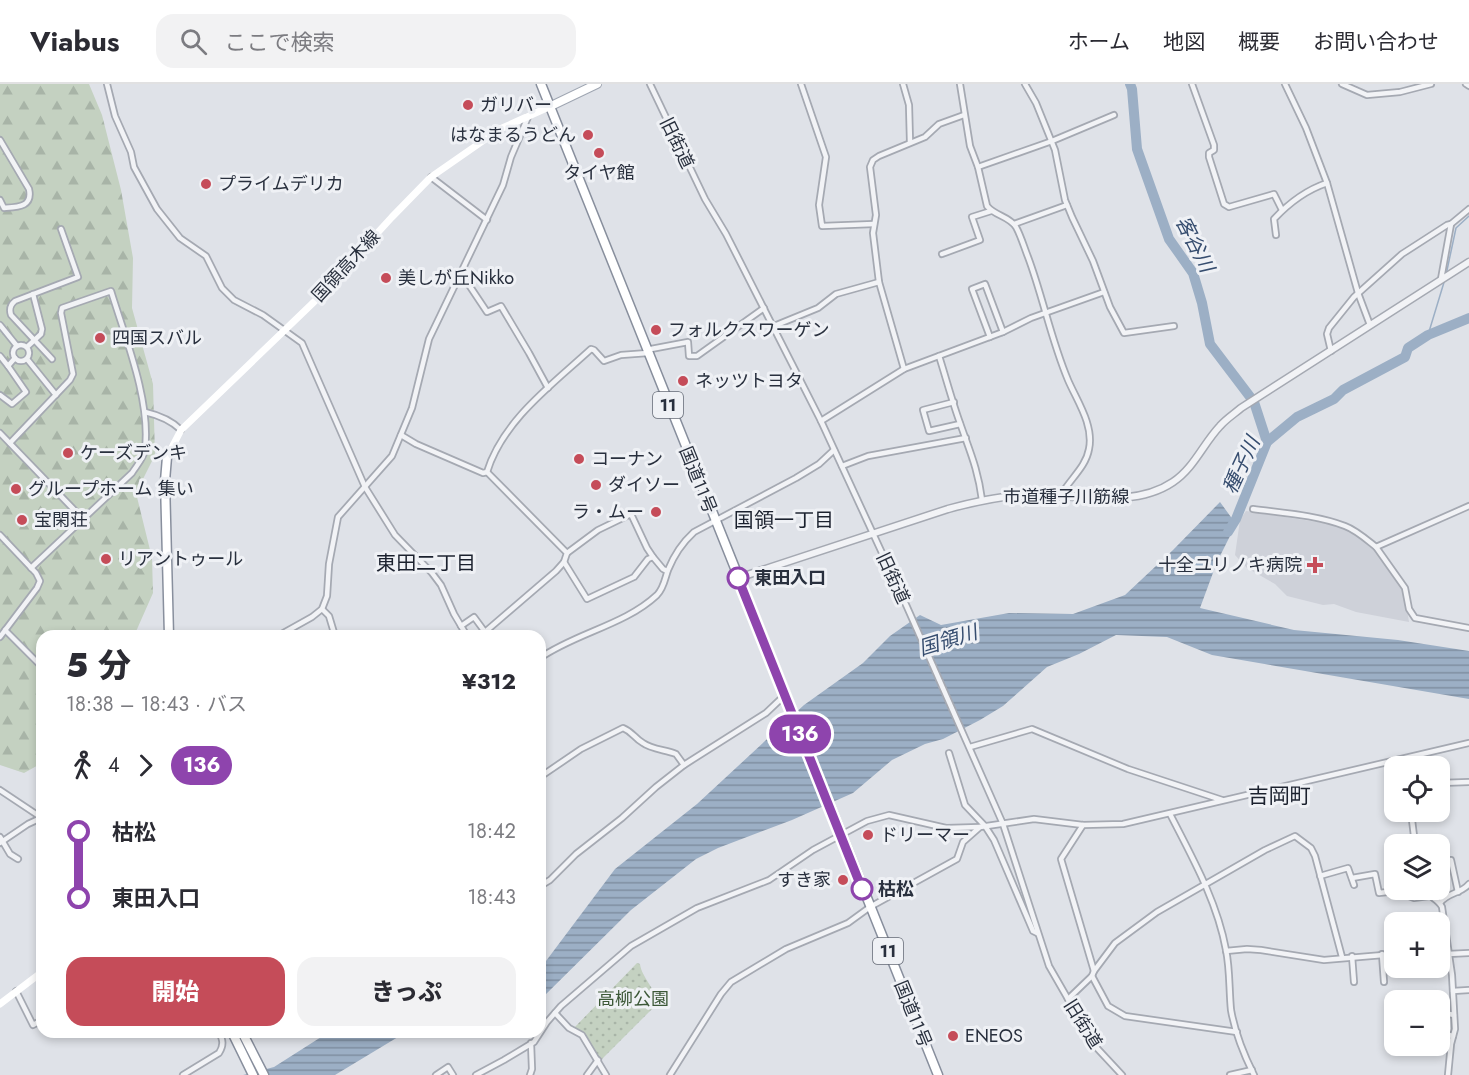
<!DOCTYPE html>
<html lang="ja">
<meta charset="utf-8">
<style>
:root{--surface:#fff;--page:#f2f2f3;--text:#2b2b33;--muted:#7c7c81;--line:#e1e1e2;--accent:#c54c59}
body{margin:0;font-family:Jost,"Noto Sans JP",sans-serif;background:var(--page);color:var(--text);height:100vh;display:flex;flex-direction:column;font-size:22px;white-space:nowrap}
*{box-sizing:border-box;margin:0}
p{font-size:20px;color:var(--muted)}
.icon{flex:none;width:33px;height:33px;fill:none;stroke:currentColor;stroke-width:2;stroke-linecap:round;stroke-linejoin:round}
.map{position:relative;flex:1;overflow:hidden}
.drawer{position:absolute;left:36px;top:546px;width:510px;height:408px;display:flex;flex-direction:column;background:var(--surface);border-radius:18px;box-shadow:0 3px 9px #0003}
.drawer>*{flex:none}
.badge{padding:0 12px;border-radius:20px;font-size:21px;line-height:39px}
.fabs{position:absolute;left:1384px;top:672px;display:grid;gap:12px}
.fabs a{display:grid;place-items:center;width:66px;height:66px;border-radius:12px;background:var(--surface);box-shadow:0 3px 9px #0003;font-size:30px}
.map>.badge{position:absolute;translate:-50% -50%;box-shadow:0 0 0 3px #fff}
.legs{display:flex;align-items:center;gap:9px;height:66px;padding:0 30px;font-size:20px}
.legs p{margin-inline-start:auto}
.head{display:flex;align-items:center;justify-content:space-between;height:102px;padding:0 30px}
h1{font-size:33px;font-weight:800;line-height:45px}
.cta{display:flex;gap:12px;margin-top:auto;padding:12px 30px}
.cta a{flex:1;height:69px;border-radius:18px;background:var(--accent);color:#fff;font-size:24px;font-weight:800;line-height:69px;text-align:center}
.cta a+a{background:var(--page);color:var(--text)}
ul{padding:0 30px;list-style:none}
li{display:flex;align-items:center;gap:21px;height:66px;font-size:22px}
li i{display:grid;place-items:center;width:9px;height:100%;margin:0 8px;background:currentColor}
li i::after{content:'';width:15px;height:15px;margin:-8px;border:4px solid;border-radius:50%;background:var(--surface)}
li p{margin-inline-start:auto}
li:first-child i{background:linear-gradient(#0000 50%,currentColor 0)}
li:last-child i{background:linear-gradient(currentColor 50%,#0000 0)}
header{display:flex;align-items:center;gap:36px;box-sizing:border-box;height:84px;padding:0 30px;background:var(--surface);border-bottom:2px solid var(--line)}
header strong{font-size:28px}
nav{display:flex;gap:33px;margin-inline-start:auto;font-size:21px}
.search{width:420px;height:54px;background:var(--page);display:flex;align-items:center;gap:15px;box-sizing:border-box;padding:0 21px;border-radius:18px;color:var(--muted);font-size:22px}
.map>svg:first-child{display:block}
</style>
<header>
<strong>Viabus</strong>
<div class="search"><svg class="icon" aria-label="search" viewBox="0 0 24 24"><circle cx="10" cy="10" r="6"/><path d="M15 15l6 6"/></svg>ここで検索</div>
<nav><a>ホーム</a><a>地図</a><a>概要</a><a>お問い合わせ</a></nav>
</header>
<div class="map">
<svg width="1469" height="991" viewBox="0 0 1469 991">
<defs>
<pattern id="forest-firs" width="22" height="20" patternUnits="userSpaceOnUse" patternTransform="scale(1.5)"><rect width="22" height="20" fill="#c4d1c1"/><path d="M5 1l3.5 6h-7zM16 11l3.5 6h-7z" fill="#a8b4a7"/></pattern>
<pattern id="park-dots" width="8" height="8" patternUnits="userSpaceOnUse" patternTransform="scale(1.5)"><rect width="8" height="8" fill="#c4d1c1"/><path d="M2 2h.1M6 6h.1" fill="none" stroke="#a8b4a7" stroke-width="1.8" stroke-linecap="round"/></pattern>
<pattern id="water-rules" width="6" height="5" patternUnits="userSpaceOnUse" patternTransform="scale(1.5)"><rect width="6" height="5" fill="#9cafc5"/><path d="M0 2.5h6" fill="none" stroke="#7f8fa1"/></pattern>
</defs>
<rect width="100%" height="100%" fill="#dfe2e8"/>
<path fill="#ced1d9" d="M1246,427L1324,439L1347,445L1360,453L1376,467L1404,506L1409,538L1356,528L1334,520L1323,521L1287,512L1275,500L1247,484L1235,471L1240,436Z"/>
<path fill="url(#forest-firs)" d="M0,0H89L102,31L121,106L133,174L132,224L153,300L155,371L136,409L152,474L153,509L134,552H42V679L24,689L0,681Z"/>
<path fill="url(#park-dots)" d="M637,879L640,880C642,895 657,904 656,921L600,977L583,949L574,944Z"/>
<g fill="url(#water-rules)">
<path d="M1220,418L1236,440L1217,478L1200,524L1294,546L1398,556L1469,567V615L1212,571L1167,553L1116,551L1079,570L1047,583L1003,622L980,636L943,655L925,660L892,676L853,709L792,736L718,764L696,775L631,826L540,916V877H546L615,785L697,720L804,621L863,579L890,552L920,531L941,541L1009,529L1073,530L1125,511L1173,466Z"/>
<path d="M329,948H411L398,953L335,991H243L274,983Z"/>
</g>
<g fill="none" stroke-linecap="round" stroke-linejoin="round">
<g stroke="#9cafc5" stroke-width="1.5">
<path d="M1446,191L1456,144L1469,132"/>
<path d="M1428,251L1445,195"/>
</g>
<g stroke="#9cafc5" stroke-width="10">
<path d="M1130,0L1132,5L1137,65L1169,155L1193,189L1202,219L1210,260L1254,318L1267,358"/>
<path d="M1228,448L1236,435L1267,358L1297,333L1334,315L1343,306L1405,273L1408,264L1428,251L1469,234"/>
</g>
<g stroke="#a5a9b2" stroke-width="8">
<g id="minor">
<path d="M107,0L115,32L131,68L134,83L157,125L180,154L206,172L222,204L234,216L263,231L302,259L365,403L395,451L432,489L441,501L454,530L467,552"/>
<path d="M650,0L705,115L726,150L821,337L907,523L1003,740L1049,882L1095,962L1122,991"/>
<path d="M801,0L826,73L819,121L822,142L874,140"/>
<path d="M903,0L909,21L910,58"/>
<path d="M960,0L970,62L978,83L987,122C995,132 1009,132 1016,143C1021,152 1024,163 1028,173C1043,213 1051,256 1068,296C1077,317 1094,341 1089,365C1086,383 1070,395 1061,411"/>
<path d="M1025,0L1036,19L1055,66L1065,116L1072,133L1093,177L1110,223L1124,249L1174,242"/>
<path d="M1192,0L1214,61V66L1209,69V73L1224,120L1229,123L1274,110L1282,126"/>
<path d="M1285,0L1306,44L1327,99L1358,209L1370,241"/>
<path d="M1342,0L1367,11L1400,8L1431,0"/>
<path d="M1466,0L1469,2"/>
<path d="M0,56L29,105C33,123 18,123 4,124L0,116"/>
<path d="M978,83L1052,57L1114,31"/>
<path d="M431,93L487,136"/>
<path d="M1014,140L1067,121"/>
<path d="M1276,151L1274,135C1289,119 1306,106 1327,99"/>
<path d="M942,170L980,156L972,133L991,127"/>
<path d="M461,189L487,228L501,222L529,269L548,304"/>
<path d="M1441,195L1451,140L1469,125"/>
<path d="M0,241L17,262"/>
<path d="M774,242L818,224L836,210L879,198"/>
<path d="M990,253L972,205L985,200L1003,248"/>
<circle cx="21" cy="269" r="8"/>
<path d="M27,263L41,250L42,245L33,210"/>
<path d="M1331,267L1327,250L1329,244L1354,213L1402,170L1447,141L1451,140"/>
<path d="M0,272L8,282"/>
<path d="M939,272C946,294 952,317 960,339C970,368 978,385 982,416"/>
<path d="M27,275L56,311"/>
<path d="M52,275L11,231C9,225 10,221 15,217L78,193L61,145"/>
<path d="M904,285L879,198L873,149L876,131L870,83L873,76L879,72L925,53L939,40L964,31"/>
<path d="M0,311L12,320L26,308L8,282L15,274"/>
<path d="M954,318L923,326L929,347L960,340"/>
<path d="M145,328C158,331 171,336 181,346"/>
<path d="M821,337L904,285L1003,248L1031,234L1104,208"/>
<path d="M0,349L83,435"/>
<path d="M401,351L416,360L483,389L487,388C503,336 553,300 591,265L594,266L604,277L621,271L648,269L651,265L688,258L689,272H697L764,224"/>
<path d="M10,359L70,296L73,290L61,229L62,224L111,207C125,253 151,317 145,365C144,374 137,381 132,389L31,484"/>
<path d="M842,382L868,372L966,354"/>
<path d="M1253,425C1283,429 1316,431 1345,442C1356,446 1366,455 1376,463L1469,422"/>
<path d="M0,451L36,489L40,497L37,504L0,553"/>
<path d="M1376,463L1405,504L1409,525L1415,534L1469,544"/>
<path d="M567,469L598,446L631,430L647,464L653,473"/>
<path d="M564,478L587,515L634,493L648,475L653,473L663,485L667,487"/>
<path d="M322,525L329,532L335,552"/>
<path d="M461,542L474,533L485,548L556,487L564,478L567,469L487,388"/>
<path d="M5,546L42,583"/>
<path d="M278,552L312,533L322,525L327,512L329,480L338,433L392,372L412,324L429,255L503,101L511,73L528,33"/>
<path d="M540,574C576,549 625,541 657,511C664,504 665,494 668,486C674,471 682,459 694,448L796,394L819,380L834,366"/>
<path d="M970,663L1032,645L1128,685L1222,716"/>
<path d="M949,669L965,721L985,742L994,756L1033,847L1037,849"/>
<path d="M540,693L581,665L623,644C633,648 634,654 643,659C651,665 666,666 676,670L684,681"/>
<path d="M1440,699L1469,698"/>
<path d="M0,706L42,734"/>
<path d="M1411,728L1415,760"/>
<path d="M1170,730C1192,773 1217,817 1226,866C1230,885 1229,906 1231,926C1235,949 1244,971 1254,991"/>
<path d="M1083,741L1061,775L1094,887"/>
<path d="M0,753L10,770L18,775"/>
<path d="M0,759L28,740L41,734"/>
<path d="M1451,776L1458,808"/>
<path d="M1320,792L1348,784L1354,801"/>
<path d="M1352,794L1375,790L1379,809L1396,807L1414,814L1429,812"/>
<path d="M540,802L550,796L576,770L622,734L656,703L684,681L766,629L785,611"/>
<path d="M1425,806C1429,813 1438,815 1442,823L1452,891L1455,945L1451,960L1448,991"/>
<path d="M1440,819C1448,808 1461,810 1469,800"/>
<path d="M1226,867L1247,865L1261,866L1324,876L1395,870"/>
<path d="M1382,870L1384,898"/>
<path d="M1448,870L1469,869"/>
<path d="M1352,872L1354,898"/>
<path d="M1092,892L1108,922L1125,932L1237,948"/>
<path d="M16,907L33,941L42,936"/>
<path d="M1453,907L1469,906"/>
<path d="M1068,915L1092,892L1094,887L1115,859L1157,828L1265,766L1295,752L1311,764L1315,772L1342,873"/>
<path d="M1440,928L1454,931"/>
<path d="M555,929L569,944L582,951L606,991"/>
<path d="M1440,949L1453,952"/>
<path d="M183,991L219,969C224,961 223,956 219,948"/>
<path d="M436,991L448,983L453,991"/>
<path d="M476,991L504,976L534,958L547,938L561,922L631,862L697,824L769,796L813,766L867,737L889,731L946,744L980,743"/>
<path d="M530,991L532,985L531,959"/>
<path d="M587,991L598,976"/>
<path d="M670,991L721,910L731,898L786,865L848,839L870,823L957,775L963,758L980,743L1034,735L1083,741L1123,740L1469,659"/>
<path d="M1230,991L1252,986"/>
</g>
</g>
<g stroke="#a5a9b2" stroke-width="9">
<path id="tertiary" d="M738,494L948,425C973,418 998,412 1025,411C1072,409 1132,426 1173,398C1194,384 1203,360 1220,342C1226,335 1234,330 1241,324L1469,178"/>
</g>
<g stroke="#9fa6b2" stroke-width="10">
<path id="primary" d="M551,22L597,0"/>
</g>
<g stroke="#888f9d" stroke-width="11">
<g id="trunk">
<path d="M541,0L938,991"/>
<path d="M167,373L165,397L169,552"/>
<path d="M232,948L253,991"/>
<path d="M242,948L264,991"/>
</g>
</g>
<use href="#minor" stroke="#f2f3f6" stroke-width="4.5"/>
<use href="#tertiary" stroke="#f2f3f6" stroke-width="6"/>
<g stroke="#fff" stroke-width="7">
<path d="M167,373L181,346L316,216L392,133L431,93L500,45L551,22"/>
<path d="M0,920L42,888"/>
</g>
<use href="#primary" stroke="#fff" stroke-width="8"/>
<use href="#trunk" stroke="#fff" stroke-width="8"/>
</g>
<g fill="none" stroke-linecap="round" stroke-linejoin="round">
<g stroke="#fff" stroke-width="14">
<path id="line-1" d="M738,494L862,805"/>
</g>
<use href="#line-1" stroke="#8e44ad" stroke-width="9"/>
</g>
<g fill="#c54c59" stroke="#eff1f5" stroke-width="2">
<circle cx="468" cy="21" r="6"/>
<circle cx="588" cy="51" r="6"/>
<circle cx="599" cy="69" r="6"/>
<circle cx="206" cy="100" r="6"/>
<circle cx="386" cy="194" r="6"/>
<circle cx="656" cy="246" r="6"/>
<circle cx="100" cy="254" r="6"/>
<circle cx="683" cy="297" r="6"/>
<circle cx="68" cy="369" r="6"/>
<circle cx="579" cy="375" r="6"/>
<circle cx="596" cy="401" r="6"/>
<circle cx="16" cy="405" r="6"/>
<circle cx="656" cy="428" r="6"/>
<circle cx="22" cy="436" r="6"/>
<circle cx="106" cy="475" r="6"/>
<path d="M1312 472h6v6h6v6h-6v6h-6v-6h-6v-6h6z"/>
<circle cx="868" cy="751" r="6"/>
<circle cx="843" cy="796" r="6"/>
<circle cx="953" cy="952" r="6"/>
</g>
<g fill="#fff" stroke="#8e44ad" stroke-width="3">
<circle cx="738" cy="494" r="10"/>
<circle cx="862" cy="805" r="10"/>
</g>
<g text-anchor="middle" stroke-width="6" stroke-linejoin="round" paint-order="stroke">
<g fill="#eff1f5" stroke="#646a75" stroke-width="1.5">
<rect x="653" y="308" width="30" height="26" rx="4.5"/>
<rect x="873" y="854" width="30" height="26" rx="4.5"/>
</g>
<g font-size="16" font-weight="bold" fill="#29303e">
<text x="668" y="327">11</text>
<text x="888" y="873">11</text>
</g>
<g font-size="18" fill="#29303e" stroke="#eff1f5" text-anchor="start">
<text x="480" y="27">ガリバー</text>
<text x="576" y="57" text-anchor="end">はなまるうどん</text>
<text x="599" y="95" text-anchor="middle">タイヤ館</text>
<text x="218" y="106">プライムデリカ</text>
<text x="398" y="200">美しが丘Nikko</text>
<text x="668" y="252">フォルクスワーゲン</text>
<text x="112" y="260">四国スバル</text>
<text x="695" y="303">ネッツトヨタ</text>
<text x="80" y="375">ケーズデンキ</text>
<text x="591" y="381">コーナン</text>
<text x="608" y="407">ダイソー</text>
<text x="28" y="411">グループホーム 集い</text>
<text x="644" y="434" text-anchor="end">ラ・ムー</text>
<text x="34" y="442">宝閑荘</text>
<text x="118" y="481">リアントゥール</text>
<text x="1302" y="487" text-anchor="end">十全ユリノキ病院</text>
<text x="880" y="757">ドリーマー</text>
<text x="831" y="802" text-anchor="end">すき家</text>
<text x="965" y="958">ENEOS</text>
</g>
<g font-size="18" fill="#29303e" stroke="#eff1f5">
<text transform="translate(677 59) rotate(64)" y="6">旧街道</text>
<text transform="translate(346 182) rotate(-47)" y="6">国領高木線</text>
<text transform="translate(698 396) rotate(68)" y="6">国道11号</text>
<text x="1066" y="419">市道種子川筋線</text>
<text transform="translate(893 494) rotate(65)" y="6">旧街道</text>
<text transform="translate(913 930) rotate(68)" y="6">国道11号</text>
<text transform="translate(1083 940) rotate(58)" y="6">旧街道</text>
</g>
<g font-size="18" font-weight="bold" fill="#29303e" stroke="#eff1f5" text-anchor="start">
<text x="754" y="500">東田入口</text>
<text x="878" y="811">枯松</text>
</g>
<g font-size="18" fill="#3c5837" stroke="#eff1f5">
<text x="633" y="921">高柳公園</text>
</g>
<g font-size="20" font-style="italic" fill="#364d6f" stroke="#eff1f5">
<text transform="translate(1195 160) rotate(63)" y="7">客谷川</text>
<text transform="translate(1241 381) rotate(-65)" y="7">種子川</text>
<text transform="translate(948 556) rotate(-17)" y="7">国領川</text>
</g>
<g font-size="20" fill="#1b212e" stroke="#eff1f5">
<text x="784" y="443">国領一丁目</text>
<text x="426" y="486">東田二丁目</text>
</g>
<g font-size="21" fill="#1b212e" stroke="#eff1f5">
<text x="1279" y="719">吉岡町</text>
</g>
</g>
</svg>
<div class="fabs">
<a><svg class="icon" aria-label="locate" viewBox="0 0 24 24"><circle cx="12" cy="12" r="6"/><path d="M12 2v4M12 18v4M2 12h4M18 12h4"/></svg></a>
<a><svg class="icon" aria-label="layers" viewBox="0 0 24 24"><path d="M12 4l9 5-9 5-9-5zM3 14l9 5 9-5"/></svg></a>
<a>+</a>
<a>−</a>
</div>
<b class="badge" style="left:800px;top:650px;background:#8e44ad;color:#fff">136</b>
<section class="drawer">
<div class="head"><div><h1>5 分</h1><p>18:38 – 18:43 · バス</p></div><b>¥312</b></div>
<div class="legs"><svg class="icon" aria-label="walk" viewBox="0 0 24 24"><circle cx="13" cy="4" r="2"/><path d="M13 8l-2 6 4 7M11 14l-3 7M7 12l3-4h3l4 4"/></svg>4<svg class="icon" aria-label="forward" viewBox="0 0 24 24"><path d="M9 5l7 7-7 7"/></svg><b class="badge" style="background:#8e44ad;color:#fff">136</b></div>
<ul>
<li><i style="color:#8e44ad"></i><b>枯松</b><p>18:42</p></li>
<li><i style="color:#8e44ad"></i><b>東田入口</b><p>18:43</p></li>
</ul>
<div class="cta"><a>開始</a><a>きっぷ</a></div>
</section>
</div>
